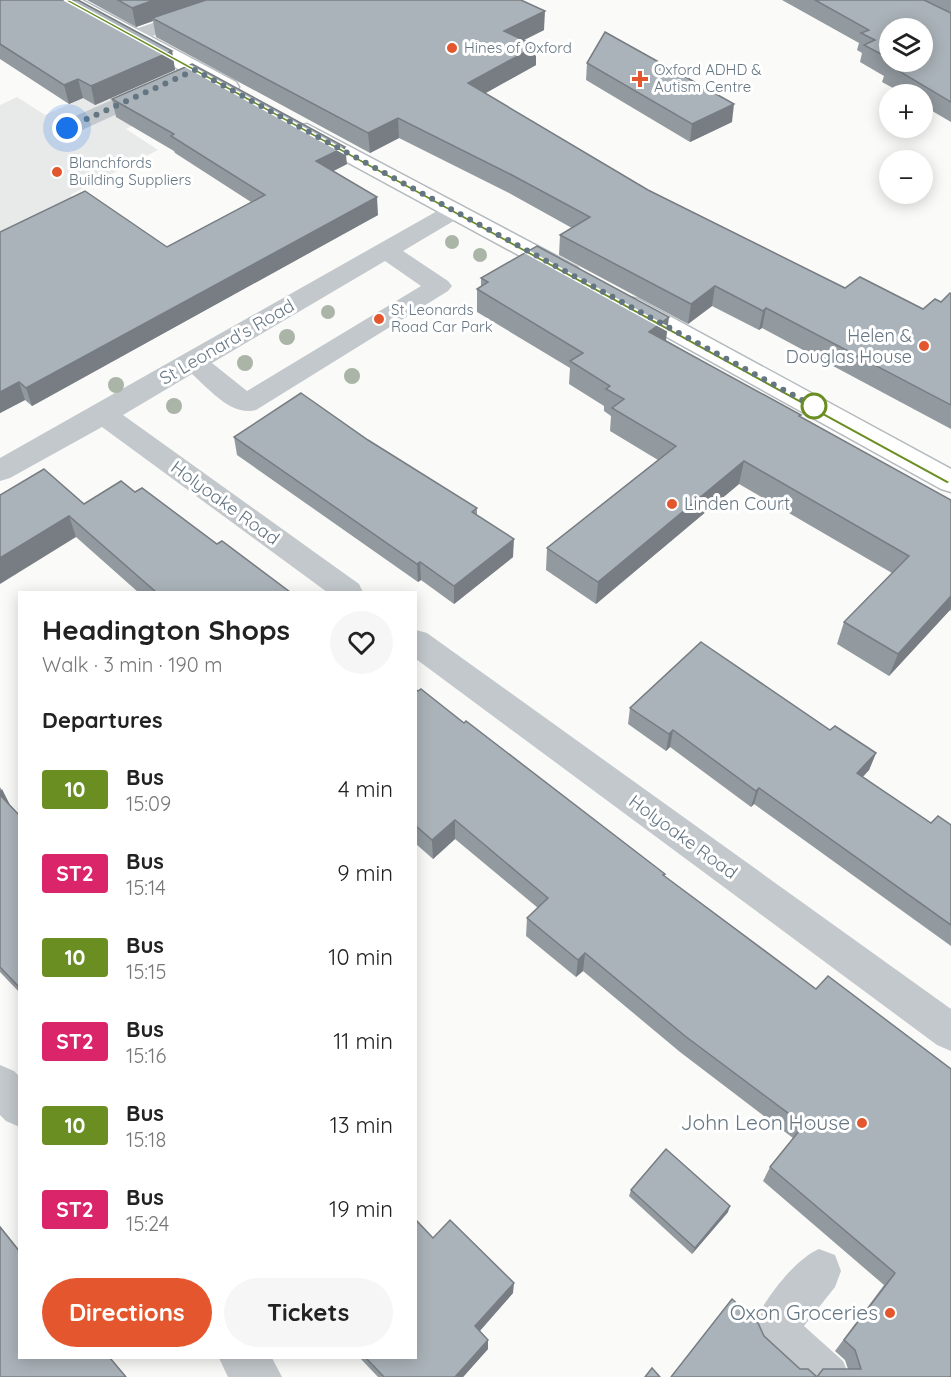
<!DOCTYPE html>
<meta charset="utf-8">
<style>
:root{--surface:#fff;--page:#f6f6f6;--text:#222;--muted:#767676;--accent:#e4572e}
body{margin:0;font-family:Quicksand,sans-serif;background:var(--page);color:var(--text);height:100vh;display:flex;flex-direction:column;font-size:22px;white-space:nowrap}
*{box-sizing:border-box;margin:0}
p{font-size:20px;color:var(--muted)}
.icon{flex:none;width:33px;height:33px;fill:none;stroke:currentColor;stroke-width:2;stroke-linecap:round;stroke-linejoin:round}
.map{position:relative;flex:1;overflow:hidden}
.side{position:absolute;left:18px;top:591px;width:399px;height:768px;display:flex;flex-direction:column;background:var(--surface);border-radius:0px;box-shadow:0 3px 15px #0003}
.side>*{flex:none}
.badge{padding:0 12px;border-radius:4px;font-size:21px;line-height:39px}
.controls{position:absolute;left:879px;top:18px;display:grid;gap:12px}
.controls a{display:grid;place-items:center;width:54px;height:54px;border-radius:50%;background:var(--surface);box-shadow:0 3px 15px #0003;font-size:30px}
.you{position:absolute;width:30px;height:30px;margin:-15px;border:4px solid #fff;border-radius:50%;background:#1a73e8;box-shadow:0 0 0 9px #1a73e833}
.map>.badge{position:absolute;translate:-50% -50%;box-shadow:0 0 0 3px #fff}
h2{padding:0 24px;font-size:22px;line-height:54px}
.round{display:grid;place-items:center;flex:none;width:63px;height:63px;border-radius:32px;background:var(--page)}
.summary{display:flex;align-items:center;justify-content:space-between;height:102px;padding:0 24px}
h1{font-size:28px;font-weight:700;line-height:45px}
.primary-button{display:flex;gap:12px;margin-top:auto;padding:12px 24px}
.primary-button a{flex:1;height:69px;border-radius:36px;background:var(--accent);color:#fff;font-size:24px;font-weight:700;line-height:69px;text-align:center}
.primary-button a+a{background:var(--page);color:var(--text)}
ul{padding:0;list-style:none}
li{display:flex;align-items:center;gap:18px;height:84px;padding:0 24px}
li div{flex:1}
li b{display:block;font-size:22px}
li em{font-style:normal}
li .badge{min-width:66px;font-weight:700;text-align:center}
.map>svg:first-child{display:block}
</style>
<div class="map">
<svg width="951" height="1377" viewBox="0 0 951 1377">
<rect width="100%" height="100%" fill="#fafaf8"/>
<path fill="#e8e9e9" d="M132,76L178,102L126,129L158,150L70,195L103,218L0,269V105L17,97L45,115Z"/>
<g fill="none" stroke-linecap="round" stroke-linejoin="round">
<g stroke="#b5babe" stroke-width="3">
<g id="major">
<path d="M57,0H82L236,82L239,87L236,92H220L60,4Z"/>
<path d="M307,124L577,267L581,272L577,277L568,280L559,277L299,136L296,131L299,126Z"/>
<path d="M629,297L638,299L951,469V492L941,489L620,311L616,305L620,299Z"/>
</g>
</g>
<g fill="#c3c8cc" fill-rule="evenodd">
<path d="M218,0H247L244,4L141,40H127L124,36L127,32Z"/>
<path d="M155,81L163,83L166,88L163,93L71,135H55L52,130L55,125Z"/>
<path d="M454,204L462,206L466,211L462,216L403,251L448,281L452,286L448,291L256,410C232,417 209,389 192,374L123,415L359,584L363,592H327L102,427L10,478L0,481V458L446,206ZM385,261L421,286L247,391L212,363Z"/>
<path d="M416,630L427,633L951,1009V1051L937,1045L416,659Z"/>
<path d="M0,1065L14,1071L20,1077V1127L6,1121L0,1115Z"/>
<path d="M819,1249L835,1255L841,1271L835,1287L804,1326L843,1361L850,1377H793L758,1345L751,1329C762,1303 793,1260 819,1249Z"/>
<path d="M219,1358H272L282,1377H228Z"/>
</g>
<use href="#major" fill="#fff" fill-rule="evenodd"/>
</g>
<g fill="#aab4a7">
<circle cx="452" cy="242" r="7"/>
<circle cx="480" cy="255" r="7"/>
<circle cx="328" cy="312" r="7"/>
<circle cx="287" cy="337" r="8"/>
<circle cx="245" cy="363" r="8"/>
<circle cx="352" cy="376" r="8"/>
<circle cx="116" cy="385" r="8"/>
<circle cx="174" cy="406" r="8"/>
</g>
<g fill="#929a9f" fill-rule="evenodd">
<path d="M0,0L172,51L175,70L95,105L83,98L69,104L0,59Z"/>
<path d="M87,0H521L544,30L524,40L536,65L485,93L648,190L845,288L923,309L941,302L951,294V429L762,328L759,330L712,306L688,324L559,255L560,235L572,228L509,193L399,138L370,153L156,37L153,21L136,27Z"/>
<path d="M782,0H951V122L922,105V94H904L882,82L884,76L860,62L862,53L857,50L859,43ZM890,28L922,62H890Z"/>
<path d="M587,63L732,122L690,142L586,80Z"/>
<path d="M112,99L347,164L333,171L378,215L32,406L25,400L0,413V232L167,247L251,202L175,153L174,151L116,117Z"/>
<path d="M481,278L666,340L800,417L951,500V611L950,610L889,676L837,644L844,622L892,573L739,484L596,604L546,570L547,548L658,460L610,431L611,416L604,411V406L569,384L570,368L477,312V289L481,286Z"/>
<path d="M234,437L368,440L477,508V515L513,557L454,604L421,580L418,582L237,455Z"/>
<path d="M135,492L217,544L290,592H138L76,537L0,495L84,504Z"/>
<path d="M416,690L464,723L664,876L816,989L951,1377H671L764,1336L800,1369L816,1377L823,1369H848L845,1360L835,1351L884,1285L763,1181L770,1167L793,1138L680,1052L583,971L576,977L526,936L527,918L538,908L455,839L433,859L416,844Z"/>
<path d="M630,708L830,730L876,753L869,770L863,777L931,823L951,825V946L754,804L751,807L670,747L666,751L628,724Z"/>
<path d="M0,787L10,805L20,816V993L0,972Z"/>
<path d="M631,1190L728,1212L692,1254L629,1196Z"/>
<path d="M433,1238L513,1293L480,1331L488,1349L463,1377H378L360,1358H416Z"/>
</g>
<g fill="#777d82">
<path d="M154,0H211L152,18L153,21L136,27L132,8Z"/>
<path d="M545,11L544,30L504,50V31Z"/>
<path d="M536,46V65L468,103V83Z"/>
<path d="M172,51L175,70L95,105L91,86Z"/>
<path d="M78,79L83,98L69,104L64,85Z"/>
<path d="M734,104L732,122L690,142L692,124Z"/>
<path d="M398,118L399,138L370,153L368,133Z"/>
<path d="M345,147L347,164L318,179L316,161Z"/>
<path d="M377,197L378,215L32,406L26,388Z"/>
<path d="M715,286L712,306L688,324L691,304Z"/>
<path d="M766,308L762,328L759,330L763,311Z"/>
<path d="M669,317L666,340L647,355L649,332Z"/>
<path d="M19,382L25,400L0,413V392Z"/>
<path d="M744,461L739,484L596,604L598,582Z"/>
<path d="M69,516L76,537L0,584V558Z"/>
<path d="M514,539L513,557L454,604V586Z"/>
<path d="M420,562L421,580L418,582L417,564Z"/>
<path d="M951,596V607L950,610L889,676L898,654Z"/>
<path d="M673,730L670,747L666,751L669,734Z"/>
<path d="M876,753L869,770L850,789L857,773Z"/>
<path d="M759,788L754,804L751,807L756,791Z"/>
<path d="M2,789L10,805L0,797V791Z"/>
<path d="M455,820V839L433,859L432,840Z"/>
<path d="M585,953L583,971L576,977L578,960Z"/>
<path d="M730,1206L728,1212L692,1254L695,1248Z"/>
<path d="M0,1226L20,1251V1252L0,1227Z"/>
<path d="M514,1283L513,1293L475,1336V1326Z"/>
<path d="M488,1340V1349L463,1377H455Z"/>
</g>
<g fill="#aab3b9" stroke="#777d82" stroke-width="1.5">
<path d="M0,0H78L172,51L91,86L78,79L64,85L0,44Z"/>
<path d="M118,0H154L132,8Z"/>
<path d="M206,0H521L545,11L504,31L536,46L468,83L648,190L845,288L860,277L923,309L935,299L941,302L950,293L951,294V405L766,308L763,311L715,286L691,304L560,235L590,217L510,174L398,118L368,133L152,18Z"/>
<path d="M815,0H924L951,13V102L887,64L893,62H922V28H890V59L864,45L875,40L861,33L869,30Z"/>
<path d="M605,32L734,104L692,124L587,63Z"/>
<path d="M192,64L345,147L316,161L377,197L26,388L19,382L0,392V232L85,191L167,247L265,195L171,136L174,134L112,99Z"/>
<path d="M537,246L669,317L649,332L801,415L799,416L951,500V596L898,654L844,622L909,556L744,461L598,582L547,548L676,446L612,408L624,399L606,389L610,386L570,361L583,353L477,289L488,282L481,278Z"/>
<path d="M301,393L368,440L477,508L472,512L514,539L454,586L420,562L417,564L234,437Z"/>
<path d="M44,469L84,504L121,481L135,492L142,488L217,544L222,541L290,592H156L69,516L0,558V495Z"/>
<path d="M701,642L830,730L835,726L876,753L857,773L931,823L938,816L951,825V925L759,788L756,791L673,730L669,734L630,708Z"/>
<path d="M421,689L464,723L466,721L665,874L663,875L816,989L828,976L951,1069V1377H817L823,1369H861L855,1350L844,1340L895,1273L770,1167L804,1125L685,1036L585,953L578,960L527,918L548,898L455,820L432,840L416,826V690L418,691Z"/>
<path d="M0,795L20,816V988L0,967Z"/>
<path d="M666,1149L730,1206L695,1248L631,1190Z"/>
<path d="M416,1220L433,1238L450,1220L514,1283L475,1326L488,1340L455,1377H384L366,1358H416Z"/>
<path d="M0,1227L20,1252V1358H110L126,1377H0Z"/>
<path d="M732,1299L758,1323L764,1336L800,1369H808L817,1377H671Z"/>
<path d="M652,1368L660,1377H645Z"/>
</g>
<path fill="#6b8e23" stroke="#fff" stroke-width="1.5" d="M64,0H70L951,482L947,484Z"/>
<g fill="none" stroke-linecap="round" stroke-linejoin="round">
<path stroke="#657683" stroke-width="6" stroke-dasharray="0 10.8" d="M67,128L195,70L817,408L814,406"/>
</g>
<g fill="#e4572e" stroke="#fff" stroke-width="2">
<circle cx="452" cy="48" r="6"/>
<path d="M637 70h6v6h6v6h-6v6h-6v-6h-6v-6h6z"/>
<circle cx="57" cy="172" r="6"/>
<circle cx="379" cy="319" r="6"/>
<circle cx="924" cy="346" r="6"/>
<circle cx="672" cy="504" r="6"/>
<circle cx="862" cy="1123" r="6"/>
<circle cx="890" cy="1313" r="6"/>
</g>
<circle fill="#fff" stroke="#6b8e23" stroke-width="3" cx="814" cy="406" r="12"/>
<g text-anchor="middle" stroke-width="6" stroke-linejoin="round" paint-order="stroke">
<g font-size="15" fill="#657683" stroke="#fff" text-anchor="start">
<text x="464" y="53">Hines of Oxford</text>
<text x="654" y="75">Oxford ADHD &amp;<tspan x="654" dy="17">Autism Centre</tspan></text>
<text x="69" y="168">Blanchfords<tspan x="69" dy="17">Building Suppliers</tspan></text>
<text x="391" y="315">St Leonards<tspan x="391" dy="17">Road Car Park</tspan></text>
</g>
<g font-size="18" fill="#657683" stroke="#fff" text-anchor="end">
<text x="912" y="342">Helen &amp;<tspan x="912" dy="21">Douglas House</tspan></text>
<text x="684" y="510" text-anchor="start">Linden Court</text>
</g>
<g font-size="18" fill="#657683" stroke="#fff">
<text transform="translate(227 342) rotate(-30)" y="6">St Leonard's Road</text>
<text transform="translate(225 503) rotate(36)" y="6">Holyoake Road</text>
<text transform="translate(683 837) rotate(36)" y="6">Holyoake Road</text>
</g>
<g font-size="21" fill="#657683" stroke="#fff" text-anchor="end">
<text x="850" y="1130">John Leon House</text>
<text x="878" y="1320">Oxon Groceries</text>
</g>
</g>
</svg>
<div class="controls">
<a><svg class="icon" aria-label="layers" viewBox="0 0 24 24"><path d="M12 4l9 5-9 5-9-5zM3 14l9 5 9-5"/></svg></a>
<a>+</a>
<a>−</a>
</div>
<div class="you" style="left:67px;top:128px"></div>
<section class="side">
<div class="summary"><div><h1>Headington Shops</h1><p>Walk · 3 min · 190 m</p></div><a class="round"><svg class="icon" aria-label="heart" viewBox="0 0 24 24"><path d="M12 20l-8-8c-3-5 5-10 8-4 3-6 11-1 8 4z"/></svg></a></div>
<h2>Departures</h2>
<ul>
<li><span class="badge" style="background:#6b8e23;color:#fff">10</span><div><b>Bus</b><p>15:09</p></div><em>4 min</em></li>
<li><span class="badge" style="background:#db256b;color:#fff">ST2</span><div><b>Bus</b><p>15:14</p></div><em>9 min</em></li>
<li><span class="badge" style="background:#6b8e23;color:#fff">10</span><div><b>Bus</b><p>15:15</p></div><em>10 min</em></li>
<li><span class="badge" style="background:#db256b;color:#fff">ST2</span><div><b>Bus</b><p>15:16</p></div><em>11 min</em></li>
<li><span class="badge" style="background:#6b8e23;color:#fff">10</span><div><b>Bus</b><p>15:18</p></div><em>13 min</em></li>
<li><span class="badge" style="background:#db256b;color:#fff">ST2</span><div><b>Bus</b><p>15:24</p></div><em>19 min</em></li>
</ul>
<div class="primary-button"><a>Directions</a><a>Tickets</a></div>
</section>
</div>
